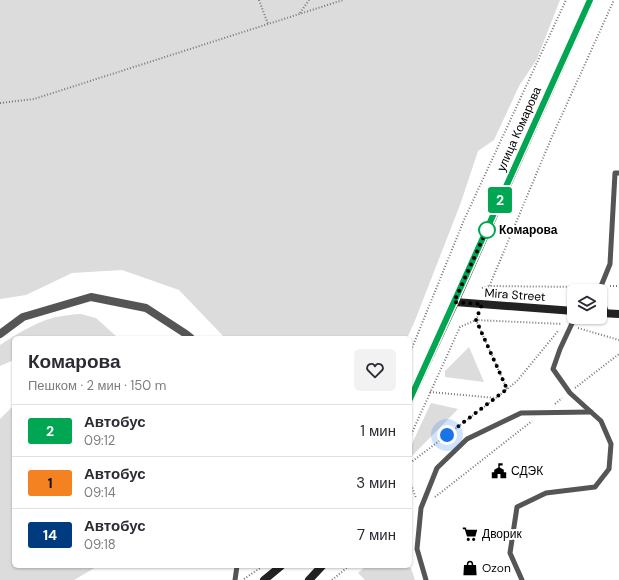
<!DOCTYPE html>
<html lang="ru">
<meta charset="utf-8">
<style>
:root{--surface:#fff;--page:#f2f2f3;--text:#2b2b33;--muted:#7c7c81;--line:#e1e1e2}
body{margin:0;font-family:"DM Sans",sans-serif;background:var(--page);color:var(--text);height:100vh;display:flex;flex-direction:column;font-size:15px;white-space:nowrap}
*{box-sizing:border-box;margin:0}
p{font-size:13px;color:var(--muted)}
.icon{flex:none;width:22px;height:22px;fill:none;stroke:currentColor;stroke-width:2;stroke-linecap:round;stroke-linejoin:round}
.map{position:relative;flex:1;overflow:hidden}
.panel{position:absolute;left:12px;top:336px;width:400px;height:232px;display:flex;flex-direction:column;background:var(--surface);border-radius:6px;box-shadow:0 1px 3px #0004}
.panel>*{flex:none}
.badge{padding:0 8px;border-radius:3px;font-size:14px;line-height:26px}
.tools{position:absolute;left:567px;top:284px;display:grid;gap:8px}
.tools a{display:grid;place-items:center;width:40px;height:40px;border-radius:6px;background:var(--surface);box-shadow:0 1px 3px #0004;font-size:20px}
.you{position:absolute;width:20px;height:20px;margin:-10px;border:3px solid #fff;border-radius:50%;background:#1a73e8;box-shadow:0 0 0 6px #1a73e833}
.map>.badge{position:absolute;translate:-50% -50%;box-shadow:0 0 0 2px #fff}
.round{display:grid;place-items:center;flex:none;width:42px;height:42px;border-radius:6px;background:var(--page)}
.summary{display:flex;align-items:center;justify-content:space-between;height:68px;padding:0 16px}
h1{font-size:19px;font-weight:600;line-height:30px}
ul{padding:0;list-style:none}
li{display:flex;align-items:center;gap:12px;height:52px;padding:0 16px;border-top:1px solid var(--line)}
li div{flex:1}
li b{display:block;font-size:15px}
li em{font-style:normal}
li .badge{min-width:44px;font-weight:700;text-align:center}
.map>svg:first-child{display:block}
</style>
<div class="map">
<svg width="619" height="580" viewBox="0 0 619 580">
<rect width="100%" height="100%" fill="#fff"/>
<g fill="#dcdcdc">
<path d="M0,0H560L537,59L519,86L494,140L478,151L460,205L414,323L407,338H225L179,290L122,270L72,273L26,295L0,299Z"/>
<path d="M81,314L96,318L118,338H14V360L0,366V345C18,333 41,319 62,316C69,315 75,314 81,314Z"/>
<path d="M469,347L484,382L445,377V371Z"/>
<path d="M431,403L458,409L412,456L410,455V448Z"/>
<path d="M14,405V566H98L74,580H0V419Z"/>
<path d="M366,566H405L411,568L415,580H365L358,573Z"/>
</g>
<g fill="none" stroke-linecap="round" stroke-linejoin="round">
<g stroke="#777" stroke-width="2" stroke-dasharray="1 2" stroke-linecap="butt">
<path d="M259,0L268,24"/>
<path d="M300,13L309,0"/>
<path d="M0,103L34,99L343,0"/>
<path d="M610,286H619"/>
<path d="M482,288L489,286L581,287L592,286"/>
<path d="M486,294L551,139L614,0"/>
<path d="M578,328L619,340"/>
<path d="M410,353L464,220L566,0"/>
<path d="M575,388L619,354"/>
<path d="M507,389L476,320L562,324"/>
<path d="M430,392L496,398"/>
<path d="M555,404L562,398"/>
<path d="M410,437L460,327L476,320L479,313"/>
<path d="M410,463L496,398L517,381L558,331"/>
<path d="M410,482L416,498"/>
<path d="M435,497L532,421"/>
<path d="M244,579L263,566"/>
<path d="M332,580L349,566"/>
</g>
<g stroke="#555" stroke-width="5">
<path d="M599,291L610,264L615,173H619"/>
<path d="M600,295L607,313"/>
<path d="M235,580L237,566"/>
<path d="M426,580L417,549L421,508L437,468L467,439L521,413L591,412"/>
<path d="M522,580L510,553L517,507L546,493L595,487L609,469L611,444L601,421L570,393L553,369L560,349L575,317"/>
</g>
<path stroke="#555" stroke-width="8" d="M0,334L23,317L91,297L146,308L186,334L191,338"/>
<g stroke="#222" stroke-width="8">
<path d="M455,302L574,311"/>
<path d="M600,313L619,314"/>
<path d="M410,399L455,302L590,0"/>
<path d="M264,580L281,566"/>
<path d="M309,580L322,566"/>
</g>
</g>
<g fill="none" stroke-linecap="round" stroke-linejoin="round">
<g stroke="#fff" stroke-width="9">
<path id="line" d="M410,399L454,302L590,0"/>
</g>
<use href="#line" stroke="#00a651" stroke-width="6"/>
<path stroke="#000" stroke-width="4" stroke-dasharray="0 7.2" d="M447,435L507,389L476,320L482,304L454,302L489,225L487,230"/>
</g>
<defs>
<g id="civic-bare" transform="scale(1.2)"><path d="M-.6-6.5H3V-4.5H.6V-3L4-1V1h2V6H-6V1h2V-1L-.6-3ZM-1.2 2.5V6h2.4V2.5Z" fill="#000" stroke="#fff" stroke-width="2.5" paint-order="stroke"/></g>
<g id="supermarket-bare" transform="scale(1.2)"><path d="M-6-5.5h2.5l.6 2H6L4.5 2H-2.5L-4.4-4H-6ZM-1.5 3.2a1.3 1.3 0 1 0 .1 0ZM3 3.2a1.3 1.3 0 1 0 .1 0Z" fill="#000" stroke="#fff" stroke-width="2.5" paint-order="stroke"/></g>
<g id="shop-bare" transform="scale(1.2)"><path d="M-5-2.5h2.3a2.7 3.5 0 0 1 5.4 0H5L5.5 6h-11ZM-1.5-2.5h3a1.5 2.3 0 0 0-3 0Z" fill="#000" stroke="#fff" stroke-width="2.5" paint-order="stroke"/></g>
</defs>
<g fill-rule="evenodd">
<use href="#civic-bare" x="499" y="471"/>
<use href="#supermarket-bare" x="470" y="534"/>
<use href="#shop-bare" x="470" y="568"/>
</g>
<circle fill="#fff" stroke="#00a651" stroke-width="2" cx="487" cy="230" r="8"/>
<g text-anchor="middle" stroke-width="4" stroke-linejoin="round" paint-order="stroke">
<g font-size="12" fill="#000" stroke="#fff">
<text transform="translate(519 129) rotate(-66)" y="4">улица Комарова</text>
<text transform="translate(515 295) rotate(4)" y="4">Mira Street</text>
</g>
<g font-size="12" font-weight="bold" fill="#000" stroke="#fff" text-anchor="start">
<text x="499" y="234">Комарова</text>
</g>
<g font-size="12" fill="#000" stroke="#fff" text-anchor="start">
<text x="511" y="475">СДЭК</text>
<text x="482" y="538">Дворик</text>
<text x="482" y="572">Ozon</text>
</g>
</g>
</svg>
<div class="tools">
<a><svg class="icon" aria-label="layers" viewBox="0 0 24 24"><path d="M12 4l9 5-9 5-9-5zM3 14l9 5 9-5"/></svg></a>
</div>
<div class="you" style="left:447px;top:435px"></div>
<b class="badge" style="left:500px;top:200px;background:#00a651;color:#fff">2</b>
<section class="panel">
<div class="summary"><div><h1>Комарова</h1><p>Пешком · 2 мин · 150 m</p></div><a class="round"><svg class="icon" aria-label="heart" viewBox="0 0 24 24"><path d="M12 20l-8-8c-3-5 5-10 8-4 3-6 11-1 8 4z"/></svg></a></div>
<ul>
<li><span class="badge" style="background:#00a651;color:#fff">2</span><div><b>Автобус</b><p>09:12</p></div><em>1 мин</em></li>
<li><span class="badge" style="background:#f58220;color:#111">1</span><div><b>Автобус</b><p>09:14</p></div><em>3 мин</em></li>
<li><span class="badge" style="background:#003b80;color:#fff">14</span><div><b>Автобус</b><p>09:18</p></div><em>7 мин</em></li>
</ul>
</section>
</div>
